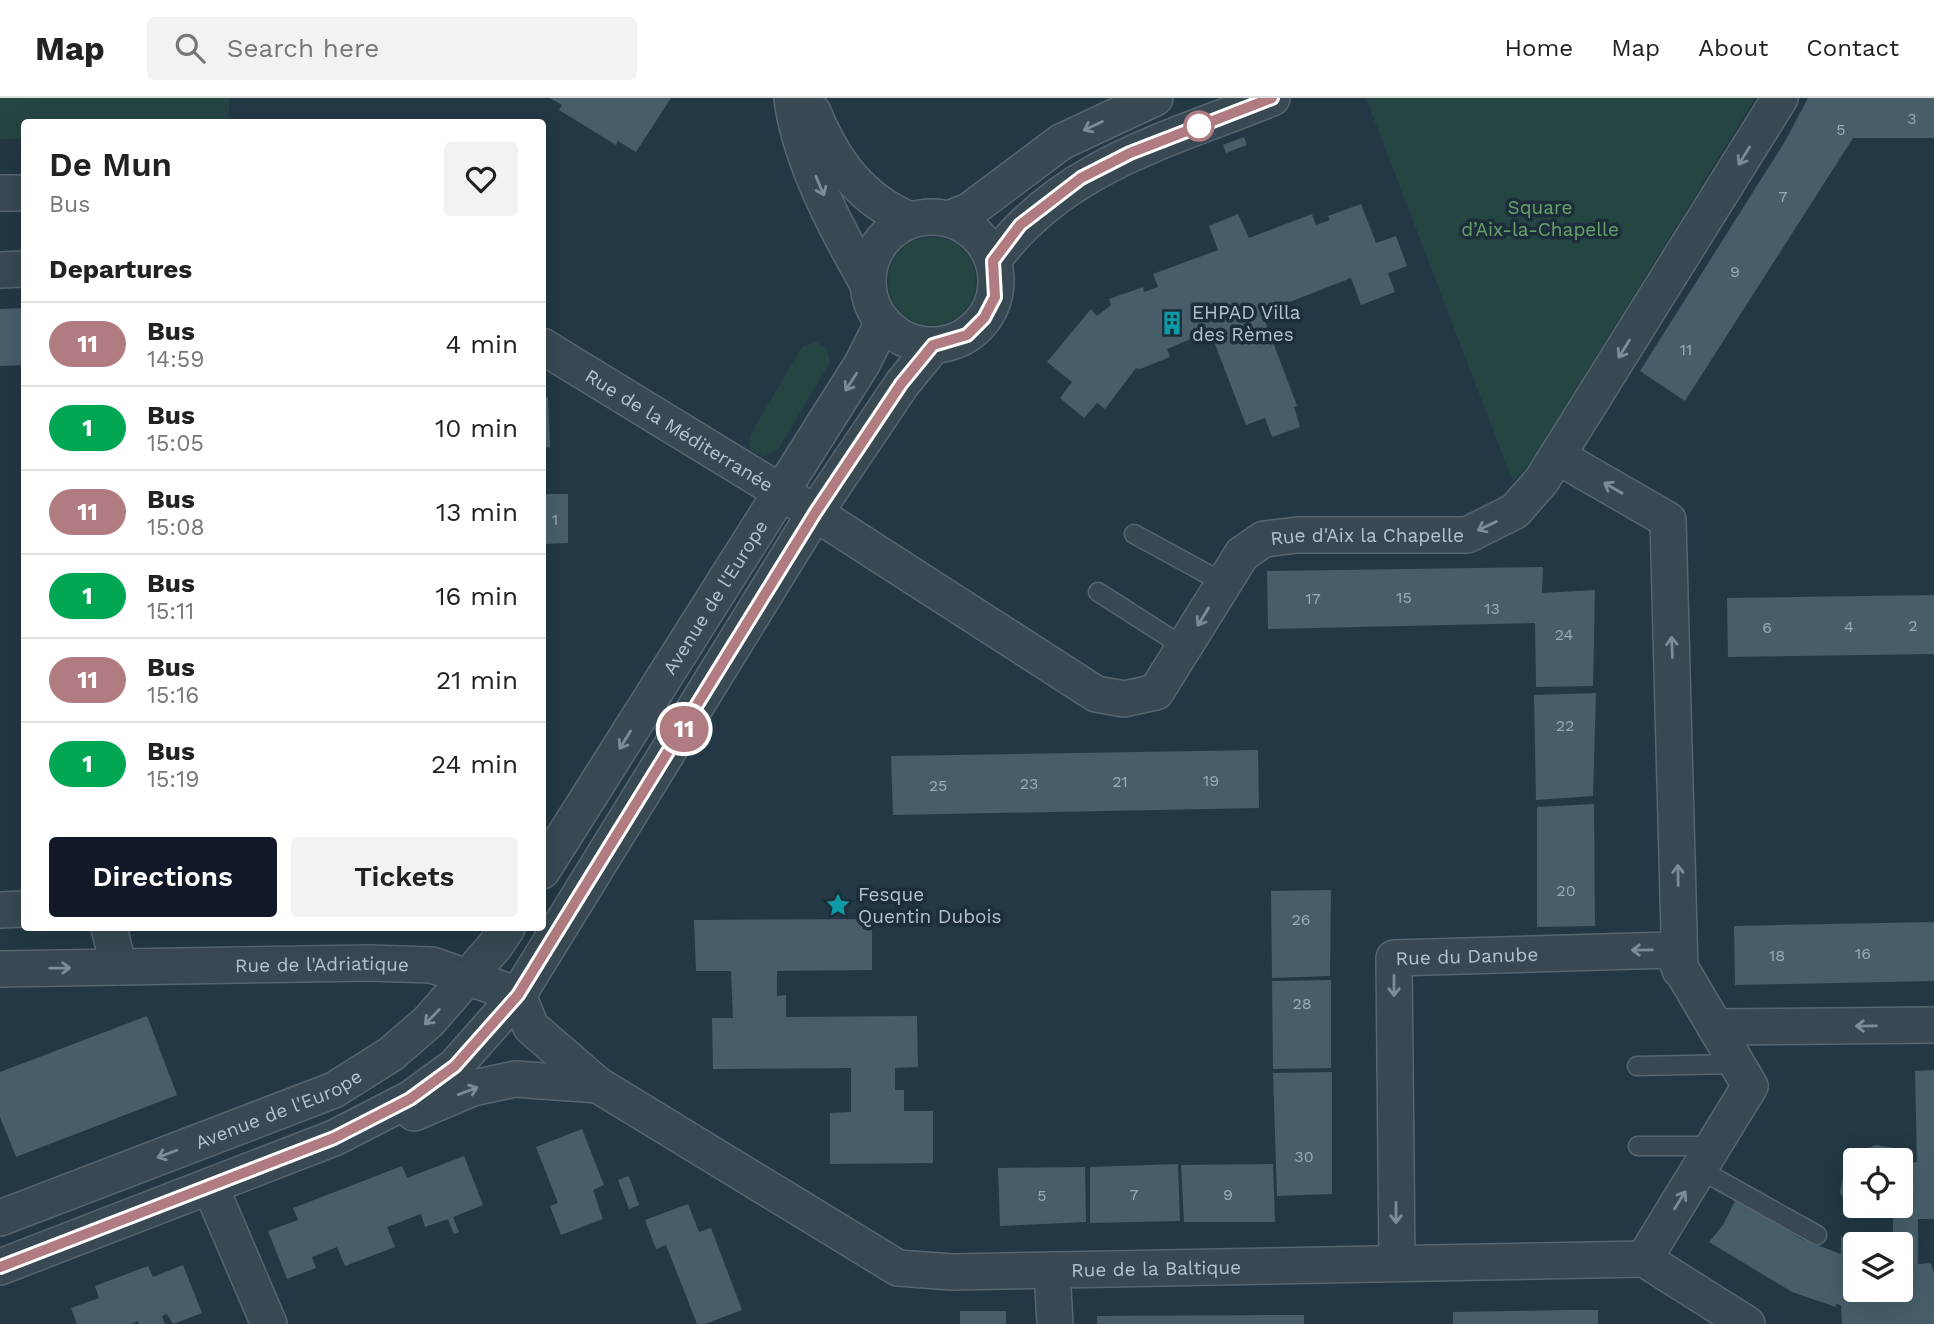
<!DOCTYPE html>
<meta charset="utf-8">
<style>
:root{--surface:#fff;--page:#f2f2f2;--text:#222;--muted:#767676;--line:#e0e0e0;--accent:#111827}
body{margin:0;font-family:"Work Sans",sans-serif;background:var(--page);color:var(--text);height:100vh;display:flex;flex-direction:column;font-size:26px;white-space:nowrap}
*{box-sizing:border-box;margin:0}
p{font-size:23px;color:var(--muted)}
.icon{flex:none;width:38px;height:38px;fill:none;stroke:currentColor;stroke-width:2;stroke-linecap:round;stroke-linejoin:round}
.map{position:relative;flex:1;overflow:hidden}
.panel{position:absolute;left:21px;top:21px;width:525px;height:812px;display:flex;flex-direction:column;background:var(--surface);border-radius:7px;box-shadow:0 7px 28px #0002}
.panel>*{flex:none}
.badge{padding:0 14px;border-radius:23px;font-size:24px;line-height:46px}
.tools{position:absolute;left:1843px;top:1050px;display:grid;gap:14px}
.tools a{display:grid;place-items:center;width:70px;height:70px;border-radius:7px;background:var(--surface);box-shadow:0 7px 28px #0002;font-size:35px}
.map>.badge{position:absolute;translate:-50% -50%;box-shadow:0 0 0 4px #fff}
h2{padding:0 28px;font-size:26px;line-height:63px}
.round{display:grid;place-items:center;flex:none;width:74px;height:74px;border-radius:7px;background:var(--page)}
.overview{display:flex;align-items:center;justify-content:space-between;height:119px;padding:0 28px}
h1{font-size:33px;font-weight:600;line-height:52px}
.cta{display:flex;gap:14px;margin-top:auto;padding:14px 28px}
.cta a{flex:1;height:80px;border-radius:7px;background:var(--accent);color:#fff;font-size:28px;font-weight:600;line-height:80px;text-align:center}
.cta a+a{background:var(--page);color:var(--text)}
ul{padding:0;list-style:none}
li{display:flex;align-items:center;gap:21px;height:84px;padding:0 28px;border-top:2px solid var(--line)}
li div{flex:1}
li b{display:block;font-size:26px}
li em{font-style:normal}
li .badge{min-width:77px;font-weight:700;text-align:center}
header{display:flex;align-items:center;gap:42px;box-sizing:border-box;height:98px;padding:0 35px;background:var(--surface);border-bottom:2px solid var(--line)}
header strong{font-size:33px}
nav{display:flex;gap:38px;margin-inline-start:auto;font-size:24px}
.search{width:490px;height:63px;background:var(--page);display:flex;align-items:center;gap:18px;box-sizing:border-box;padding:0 24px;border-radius:7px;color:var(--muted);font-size:26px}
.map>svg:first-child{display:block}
</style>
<header>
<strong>Map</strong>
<div class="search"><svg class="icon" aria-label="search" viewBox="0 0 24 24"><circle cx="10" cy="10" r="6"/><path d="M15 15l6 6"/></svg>Search here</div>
<nav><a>Home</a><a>Map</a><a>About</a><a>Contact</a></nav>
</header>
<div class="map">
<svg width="1934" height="1226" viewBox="0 0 1934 1226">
<rect width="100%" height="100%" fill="#233844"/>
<g fill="#254542">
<path d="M0,0H229V24H24V41H0Z"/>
<path d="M1366,0H1755L1531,364L1513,384Z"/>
<circle cx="932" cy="183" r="44"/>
<path d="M816,244L827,250L830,264L779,350L764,359L750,352V337L802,249Z"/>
</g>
<g fill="#475e6a" fill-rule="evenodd">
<path d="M550,0H671L636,54L618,43L616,47L559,12L562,7Z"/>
<path d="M1808,0H1934V40H1853L1685,303L1640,273L1784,45Z"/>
<path d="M1244,39L1247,47L1226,55L1223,47Z"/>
<path d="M1361,106L1376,145L1396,138L1407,168L1388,175L1395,194L1361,207L1351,180L1262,215L1297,308L1294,309L1300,329L1272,339L1265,320L1246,327L1210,233L1167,251L1170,259L1140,271L1136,270L1105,311L1097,305L1084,320L1060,300L1072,284L1047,264L1091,211L1097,218L1111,207L1109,201L1143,189L1144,194L1158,189L1153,176L1218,152L1209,128L1238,116L1249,140L1312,116L1316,127L1330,122L1328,118Z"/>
<path d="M24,210V267L0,268V211Z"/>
<path d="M542,299H548L550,349L542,350Z"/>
<path d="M542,396H568V445L542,446Z"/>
<path d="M1543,469L1542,495L1595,492L1593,588L1536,589L1535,525L1268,531L1267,473Z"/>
<path d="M1934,497V556L1728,559L1727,500Z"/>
<path d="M1596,595L1593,698L1536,702L1534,597Z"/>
<path d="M1258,652L1259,710L893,717L891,658Z"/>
<path d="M1594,706L1595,828L1537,829V709Z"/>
<path d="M1331,792L1330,878L1272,880L1271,793Z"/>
<path d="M872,821V872L777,873V898L786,897V919L917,918L918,969L895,970V992H904V1013H933V1065L830,1066V1015L851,1014V970L713,971L712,920H733L731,873H696L694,822Z"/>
<path d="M1934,824V883L1735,887L1734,828Z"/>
<path d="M1331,882V970L1273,971L1272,883Z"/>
<path d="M147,918L177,997L16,1059L0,1019V974Z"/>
<path d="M1934,972V1121H1918V1166L1931,1165L1934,1176V1226H1842L1841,1207L1836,1206V1209L1792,1194L1709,1144L1723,1127L1735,1103L1743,1105L1801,1141L1841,1156V1139L1893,1138V1108H1900V1062H1855V1108H1884L1870,1114H1859L1846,1107L1840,1094L1844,1072L1856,1057L1875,1047L1895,1050L1905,1066L1917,1064L1915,973ZM1855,1146H1900V1192H1855Z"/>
<path d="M1332,974V1096L1277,1098L1273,975Z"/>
<path d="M582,1031L604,1087L593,1092L603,1121L561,1137L550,1108L558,1105L536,1049Z"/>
<path d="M464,1058L483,1107L453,1119L459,1134L454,1136L448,1121L425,1129L421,1116L387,1129L395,1149L345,1168L337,1149L312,1159L316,1170L287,1181L268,1133L298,1122L293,1110L402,1068L407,1080Z"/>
<path d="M1178,1066L1180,1123L1090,1125V1069Z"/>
<path d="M1273,1066L1275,1124H1184L1181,1067Z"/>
<path d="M1085,1069L1086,1124L1000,1128L998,1070Z"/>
<path d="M629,1078L639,1107L629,1111L618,1082Z"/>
<path d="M688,1106L699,1134L711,1130L742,1212L705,1226H697L666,1147L656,1151L645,1122Z"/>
<path d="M183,1167L202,1215L173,1226L167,1216L162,1218L165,1226H139L138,1223L131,1226H77L71,1210L99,1200L95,1188L148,1168L153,1179Z"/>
<path d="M1569,1212H1598V1226H1453V1214Z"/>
<rect x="960" y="1213" width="46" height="13"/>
<path d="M1288,1217H1304V1226H1097V1218Z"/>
</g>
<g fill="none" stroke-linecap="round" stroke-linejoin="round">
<g stroke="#566670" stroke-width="21">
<g id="service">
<path d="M1134,436L1224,485"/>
<path d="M1098,494L1184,549"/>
<path d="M1637,968L1737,966"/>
<path d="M1638,1048H1713"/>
<path d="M1699,1071L1817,1137"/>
</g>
</g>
<g stroke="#566670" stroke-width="38">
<g id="minor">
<path d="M792,0C799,61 837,132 868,186"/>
<path d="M813,14C833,63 860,101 910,122"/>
<path d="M0,95H24"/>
<circle cx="932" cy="183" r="64"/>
<path d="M949,121L969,113L1061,44L1155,0"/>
<path d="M993,163C1061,68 1169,42 1272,0"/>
<path d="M0,172L24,171"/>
<path id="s1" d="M542,248L815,415L1096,596L1124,601L1156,594L1242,456L1264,441L1297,437H1467L1515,413L1542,382L1780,0"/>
<path d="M1557,358L1668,422L1680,872"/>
<path id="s2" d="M542,773L862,266L883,224"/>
<path d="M0,812L24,811"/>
<path d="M109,830L119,869"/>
<path id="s3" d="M0,871L369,865L432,867L518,897L531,929L598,987L898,1170L952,1174L1644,1161L1747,1226"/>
<path d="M1715,929L1934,927"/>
<path d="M414,1015L473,990L515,981L598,987"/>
<path d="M210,1088L269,1226"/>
<path id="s4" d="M0,1120L334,992L391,956L428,924L495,848L507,830"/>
<path id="s5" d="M1397,1165L1394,860L1670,852L1750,988L1644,1161"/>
<path d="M0,1169L334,1040L410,1001L455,968L518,897L815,415L902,286L933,248"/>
<path d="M1052,1172L1055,1226"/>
</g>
</g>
<use href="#service" stroke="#384953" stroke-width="18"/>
<use href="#minor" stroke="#384953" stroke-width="35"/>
</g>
<defs><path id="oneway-shaft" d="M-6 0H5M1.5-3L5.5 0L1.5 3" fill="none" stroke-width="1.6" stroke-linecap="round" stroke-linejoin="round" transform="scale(1.75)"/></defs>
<g stroke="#7d8c96">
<use href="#oneway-shaft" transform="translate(1093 28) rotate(154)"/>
<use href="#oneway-shaft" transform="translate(1744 58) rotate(122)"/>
<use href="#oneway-shaft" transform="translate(820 88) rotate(67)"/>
<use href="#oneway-shaft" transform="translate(1624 251) rotate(122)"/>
<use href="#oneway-shaft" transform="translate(851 284) rotate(123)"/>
<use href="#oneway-shaft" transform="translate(1613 390) rotate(-150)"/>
<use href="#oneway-shaft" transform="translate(1487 428) rotate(154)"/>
<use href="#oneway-shaft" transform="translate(1203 519) rotate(122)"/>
<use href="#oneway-shaft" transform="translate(1672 549) rotate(-92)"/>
<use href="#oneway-shaft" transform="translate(625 642) rotate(122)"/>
<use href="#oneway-shaft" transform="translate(1678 777) rotate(-91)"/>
<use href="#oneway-shaft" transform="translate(1642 852) rotate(179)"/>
<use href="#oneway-shaft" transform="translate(60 870) rotate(-1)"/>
<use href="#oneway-shaft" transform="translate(1394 888) rotate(90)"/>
<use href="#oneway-shaft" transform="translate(432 919) rotate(134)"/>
<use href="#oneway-shaft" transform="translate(1866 928) rotate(179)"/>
<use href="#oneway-shaft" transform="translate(468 993) rotate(-20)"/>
<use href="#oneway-shaft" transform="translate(167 1056) rotate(159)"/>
<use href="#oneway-shaft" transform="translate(1680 1102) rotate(-58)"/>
<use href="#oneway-shaft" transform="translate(1396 1115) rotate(90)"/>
</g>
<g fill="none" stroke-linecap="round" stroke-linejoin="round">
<g stroke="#fff" stroke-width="16">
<path id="line" d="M0,1169L334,1040L410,1001L455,968L518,897L815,415L901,286L933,247L967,237L984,220L995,199L993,163L1020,127L1081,80L1130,55L1272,0"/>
</g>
<use href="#line" stroke="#b07c81" stroke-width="10"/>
</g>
<defs>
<g id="building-bare" transform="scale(1.89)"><path d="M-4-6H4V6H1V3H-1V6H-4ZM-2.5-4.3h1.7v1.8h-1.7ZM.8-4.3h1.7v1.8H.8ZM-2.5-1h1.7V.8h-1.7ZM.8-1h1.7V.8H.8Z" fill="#0f9aa8" stroke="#1c2e39" stroke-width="2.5" paint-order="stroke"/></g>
<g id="sight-bare" transform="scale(1.89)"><path d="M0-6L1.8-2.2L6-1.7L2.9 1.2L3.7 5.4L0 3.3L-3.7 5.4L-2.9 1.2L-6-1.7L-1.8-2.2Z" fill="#0f9aa8" stroke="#1c2e39" stroke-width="2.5" paint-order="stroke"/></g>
</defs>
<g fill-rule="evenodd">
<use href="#building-bare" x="1172" y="225"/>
<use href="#sight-bare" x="838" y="807"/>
</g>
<circle fill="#fff" stroke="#b07c81" stroke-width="3.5" cx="1199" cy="28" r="14"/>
<g text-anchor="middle" stroke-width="7" stroke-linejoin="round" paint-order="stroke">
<g font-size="16" fill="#9aaab4">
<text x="1912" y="26">3</text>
<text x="1841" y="37">5</text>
<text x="1783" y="104">7</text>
<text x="1735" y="179">9</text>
<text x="1686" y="257">11</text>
<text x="555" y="427">1</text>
<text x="1404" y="505">15</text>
<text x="1313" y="506">17</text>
<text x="1492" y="516">13</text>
<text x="1913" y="533">2</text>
<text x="1849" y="534">4</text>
<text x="1767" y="535">6</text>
<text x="1564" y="542">24</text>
<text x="1565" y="633">22</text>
<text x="1211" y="688">19</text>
<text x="1120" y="689">21</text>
<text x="1029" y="691">23</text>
<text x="938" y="693">25</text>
<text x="1566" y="798">20</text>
<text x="1301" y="827">26</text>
<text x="1863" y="861">16</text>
<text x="1777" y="863">18</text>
<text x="1302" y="911">28</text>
<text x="1304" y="1064">30</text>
<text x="1134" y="1102">7</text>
<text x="1228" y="1102">9</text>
<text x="1042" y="1103">5</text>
</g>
<g font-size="19" fill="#69a16b" stroke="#1c2e39">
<text x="1540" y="116">Square<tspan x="1540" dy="22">d’Aix-la-Chapelle</tspan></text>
</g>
<g font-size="19" fill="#b5c3cd" stroke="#1c2e39" text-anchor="start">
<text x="1192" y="221">EHPAD Villa<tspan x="1192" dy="22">des Rèmes</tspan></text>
<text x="858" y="803">Fesque<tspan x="858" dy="22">Quentin Dubois</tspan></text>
</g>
<g font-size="19" fill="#b5c3cd" stroke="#1c2e39">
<text dy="7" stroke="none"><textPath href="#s1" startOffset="161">Rue de la Méditerranée</textPath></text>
<text dy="7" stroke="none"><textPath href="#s1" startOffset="1008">Rue d'Aix la Chapelle</textPath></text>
<text dy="7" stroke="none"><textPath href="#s2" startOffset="324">Avenue de l'Europe</textPath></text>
<text dy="7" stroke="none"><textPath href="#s5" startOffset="378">Rue du Danube</textPath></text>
<text dy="7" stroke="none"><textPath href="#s3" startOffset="322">Rue de l'Adriatique</textPath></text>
<text dy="7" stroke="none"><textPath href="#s4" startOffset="299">Avenue de l'Europe</textPath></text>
<text dy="7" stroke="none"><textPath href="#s3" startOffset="1256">Rue de la Baltique</textPath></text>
</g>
</g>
</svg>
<div class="tools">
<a><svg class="icon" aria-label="locate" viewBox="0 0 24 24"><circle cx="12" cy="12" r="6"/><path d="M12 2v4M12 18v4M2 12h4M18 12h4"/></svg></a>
<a><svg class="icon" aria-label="layers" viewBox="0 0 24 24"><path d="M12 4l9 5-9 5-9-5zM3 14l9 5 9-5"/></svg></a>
</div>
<b class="badge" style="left:684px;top:631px;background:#b07c81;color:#fff">11</b>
<section class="panel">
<div class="overview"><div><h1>De Mun</h1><p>Bus</p></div><a class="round"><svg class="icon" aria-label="heart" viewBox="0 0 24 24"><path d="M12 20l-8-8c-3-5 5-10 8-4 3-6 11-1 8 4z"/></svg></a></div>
<h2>Departures</h2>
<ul>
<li><span class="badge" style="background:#b07c81;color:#fff">11</span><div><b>Bus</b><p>14:59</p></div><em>4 min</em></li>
<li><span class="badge" style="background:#00a753;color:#fff">1</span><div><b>Bus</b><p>15:05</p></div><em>10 min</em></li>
<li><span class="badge" style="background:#b07c81;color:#fff">11</span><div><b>Bus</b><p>15:08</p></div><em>13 min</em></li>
<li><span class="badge" style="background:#00a753;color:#fff">1</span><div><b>Bus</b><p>15:11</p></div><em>16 min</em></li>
<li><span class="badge" style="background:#b07c81;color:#fff">11</span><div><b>Bus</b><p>15:16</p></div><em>21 min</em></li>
<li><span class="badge" style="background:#00a753;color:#fff">1</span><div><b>Bus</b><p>15:19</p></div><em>24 min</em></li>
</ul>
<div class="cta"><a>Directions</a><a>Tickets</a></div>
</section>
</div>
